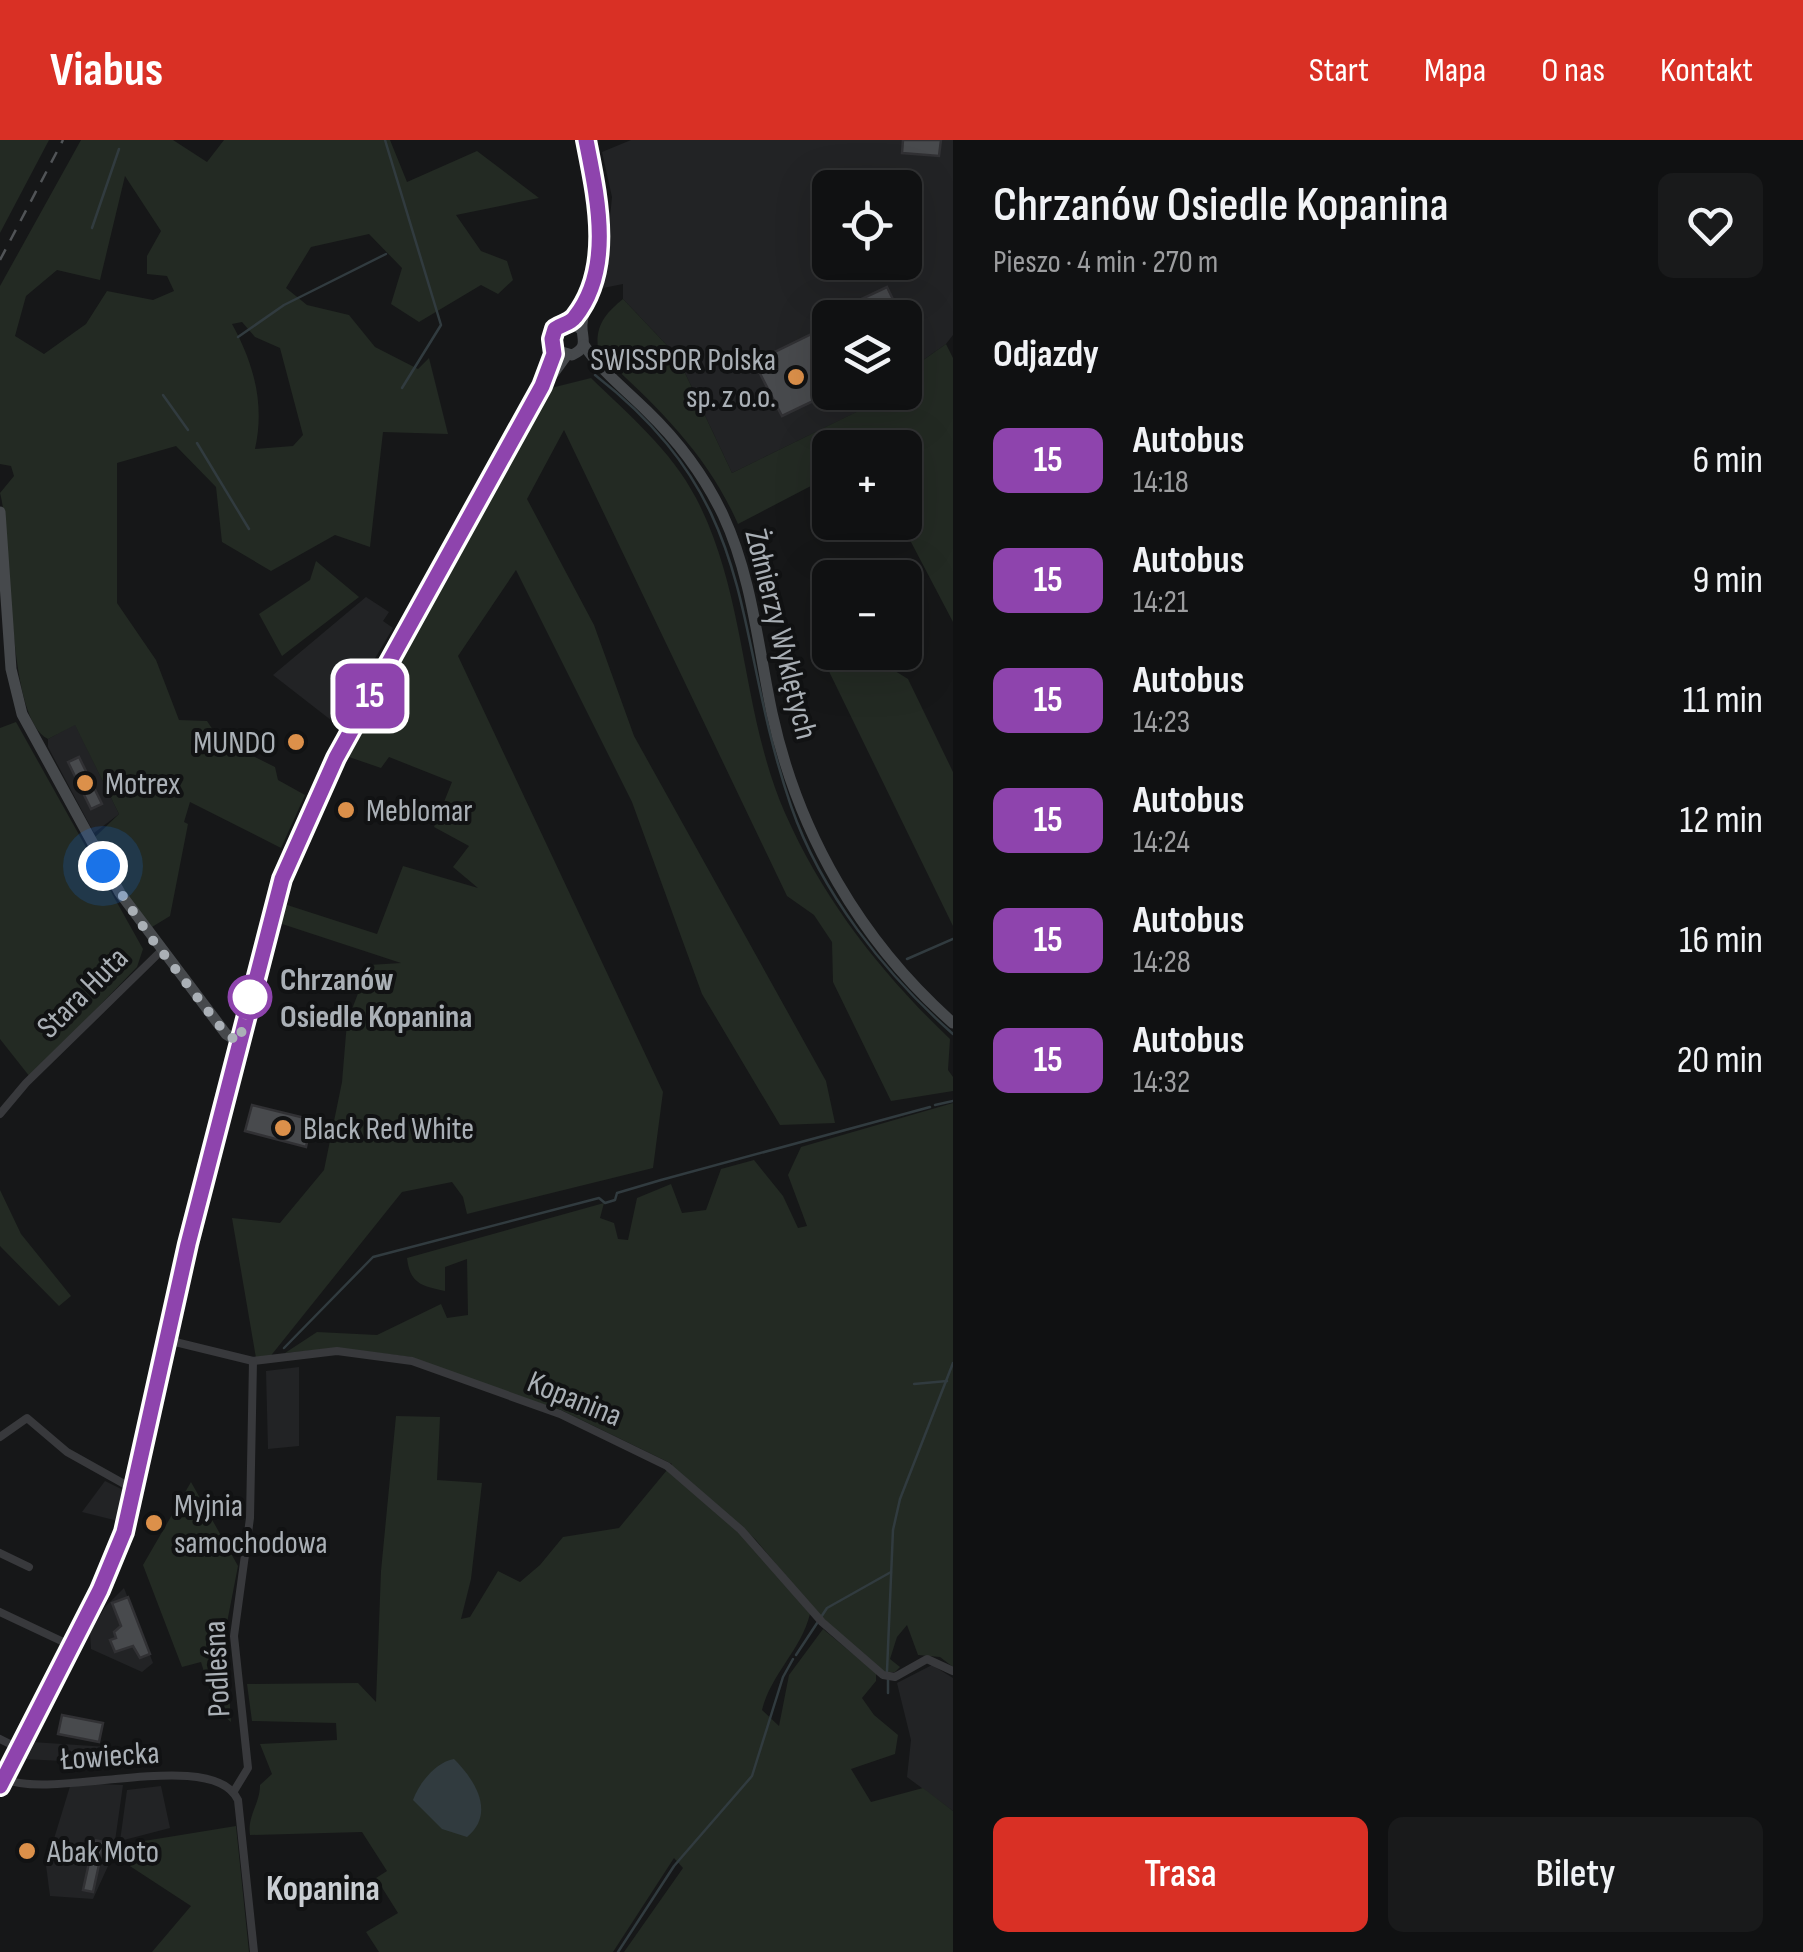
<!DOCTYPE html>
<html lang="pl">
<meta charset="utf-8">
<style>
:root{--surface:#101112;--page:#191a1b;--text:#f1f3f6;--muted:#9c9d9f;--line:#303132;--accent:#d93025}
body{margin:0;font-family:"Sofia Sans Condensed",sans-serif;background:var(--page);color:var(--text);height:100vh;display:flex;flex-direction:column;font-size:38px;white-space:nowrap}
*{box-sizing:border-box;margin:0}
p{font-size:32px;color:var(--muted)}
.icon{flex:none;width:55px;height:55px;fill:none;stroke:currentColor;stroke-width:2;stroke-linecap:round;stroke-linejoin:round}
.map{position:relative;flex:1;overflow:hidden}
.details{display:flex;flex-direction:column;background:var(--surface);width:850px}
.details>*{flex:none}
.badge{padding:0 20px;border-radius:15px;font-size:35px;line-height:65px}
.fabs{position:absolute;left:812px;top:30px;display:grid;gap:20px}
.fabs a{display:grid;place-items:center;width:110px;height:110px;border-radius:15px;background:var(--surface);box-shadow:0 10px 40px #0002,0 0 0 2px var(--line);font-size:50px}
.you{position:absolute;width:50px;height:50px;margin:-25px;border:8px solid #fff;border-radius:50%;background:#1a73e8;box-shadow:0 0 0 15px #1a73e833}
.map>.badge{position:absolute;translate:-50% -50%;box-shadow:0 0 0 5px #fff}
h2{padding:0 40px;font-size:38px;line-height:90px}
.round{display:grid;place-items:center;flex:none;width:105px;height:105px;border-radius:15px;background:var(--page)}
.summary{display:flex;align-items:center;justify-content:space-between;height:170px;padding:0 40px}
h1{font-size:48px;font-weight:600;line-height:75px}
.primary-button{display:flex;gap:20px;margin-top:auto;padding:20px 40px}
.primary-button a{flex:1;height:115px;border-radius:15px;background:var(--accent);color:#fff;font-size:40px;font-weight:600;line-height:115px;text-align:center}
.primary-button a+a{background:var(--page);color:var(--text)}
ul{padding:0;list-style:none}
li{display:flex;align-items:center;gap:30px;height:120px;padding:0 40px}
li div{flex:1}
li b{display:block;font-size:38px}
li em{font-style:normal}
li .badge{min-width:110px;font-weight:700;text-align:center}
header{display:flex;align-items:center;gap:60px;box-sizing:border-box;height:140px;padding:0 50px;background:var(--accent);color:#fff}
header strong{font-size:48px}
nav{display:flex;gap:55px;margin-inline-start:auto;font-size:35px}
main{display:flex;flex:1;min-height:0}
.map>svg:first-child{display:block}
</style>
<header>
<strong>Viabus</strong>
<nav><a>Start</a><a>Mapa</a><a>O nas</a><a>Kontakt</a></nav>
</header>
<main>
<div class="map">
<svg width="953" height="1812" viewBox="0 0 953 1812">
<rect width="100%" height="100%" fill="#161718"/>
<g fill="#222325" fill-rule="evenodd">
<path d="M631,0H953V195L946,204L905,233V178H830V252L896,253L732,333L677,216L623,159V144L603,148L612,57L602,12ZM830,48H905V122H830Z"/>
<path d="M366,457L389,472L383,481L393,488L336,584L273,535Z"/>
<path d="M75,584L119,674L94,693L48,607V599Z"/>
<path d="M299,1227V1306L268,1309L266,1231Z"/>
<path d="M105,1341L125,1351L118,1381L82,1372Z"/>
<path d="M124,1448L153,1523L142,1532L91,1509L90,1493L105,1467Z"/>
<path d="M932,1525L953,1538V1671L907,1637L911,1600L897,1543Z"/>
<path d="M32,1602L108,1607L113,1628L90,1631L82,1622L23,1619Z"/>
<path d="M71,1643L123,1645L113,1715L93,1759L50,1756L46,1725Z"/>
<path d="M161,1646L170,1688L120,1701L127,1650Z"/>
</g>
<g fill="#232a23" fill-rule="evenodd">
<path d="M0,0H49L0,93Z"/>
<path d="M81,0H173L207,22L224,0H390L407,42L477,11L539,58L456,75L481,111L507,121L513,140L498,154L481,145L419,182L391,164L402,128L369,94L311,107L286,148L307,165L349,175L375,207L418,229L429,218L448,294L383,292L370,407L335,395L271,431L222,402L216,347L176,306L117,323V463L156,520L179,580L207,581L219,599L275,627L278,640L305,655L281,708L190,662L184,682L188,684L170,776L152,787L126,754L94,698L119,674L75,585L48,599C5,577 14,405 0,353L14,336L11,326L0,324V146ZM125,36L161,91L147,116V134L167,136L174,151L153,160L107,151L86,184L44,214L15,196L26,156L57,130L100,140ZM242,182L255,197L280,208L303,295L293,306L255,309C265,264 254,224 232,184Z"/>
<path d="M623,159L677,216L732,333L895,253L905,252V233L946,204L953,218V482L901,383L905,382V308H830V336L738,384C709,318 663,272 611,224L607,213L598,209C595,185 606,173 623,159Z"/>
<path d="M591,238C629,275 671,310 696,358C747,455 741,573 785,673C824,761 881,833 950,899L948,930L953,937V951L891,961L833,842L832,802L814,775L787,756L564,290L527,359L594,485L634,596L826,941L835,983L780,985L702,854L632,662L516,430L458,516L663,952L653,1028L467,1074L463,1057L452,1042L402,1052L269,1218H256L232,1078L280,1083L324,1030L342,942L347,882L369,825L401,823L276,782L281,763L377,794L403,726L478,748L453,727L469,706L434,687L452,642L389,617L381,628L349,617L551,248Z"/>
<path d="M316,421L359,457L282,516L259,474L310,440Z"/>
<path d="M830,512L866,513L908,539L953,632V786L822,517Z"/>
<path d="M16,582L143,809L137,827L30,937L0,899V588Z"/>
<path d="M953,963V1527L940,1517L918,1515L907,1485L897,1497L890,1519L900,1527L895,1532H883L815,1471L756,1400L732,1378L810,1474C801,1510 771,1534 762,1570L779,1586L789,1535L823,1489L876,1533V1541L862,1558L874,1575L898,1595L895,1614L851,1629L871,1662L923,1648L953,1671V1812H624L683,1728L674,1718L613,1812H379L366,1792L398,1773L376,1738L387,1731L362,1692L250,1695C247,1676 260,1664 260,1645L272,1634L260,1604L337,1600L336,1583L252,1581L247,1544L358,1543L376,1562L381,1431L396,1276L440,1277L437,1340L482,1343L471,1439L461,1479L470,1477L498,1431L520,1442L540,1425L563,1397L619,1388L672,1324L559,1269L486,1247L411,1217L338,1208L285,1213L317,1192L377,1195L441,1164L447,1178L468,1175L467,1119L445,1127V1151C422,1146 410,1144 407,1118L604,1063L600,1078L614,1083L618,1099L628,1100L637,1058L671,1044L682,1073L706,1070L721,1029L754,1020L783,1056L798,1088L807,1086L788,1035L801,1007Z"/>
<path d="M0,1050L21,1094L71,1156L59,1166L0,1106Z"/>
<path d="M191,1342L238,1426L225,1493L231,1582L215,1568L201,1522L182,1527L143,1425Z"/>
<path d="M236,1686L249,1812H152L191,1766L113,1715L144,1701Z"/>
</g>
<path fill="#313b3f" d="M454,1619C475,1640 496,1673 467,1697L442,1689L413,1660C419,1643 436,1622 454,1619Z"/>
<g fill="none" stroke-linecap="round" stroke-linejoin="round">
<g stroke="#313b3f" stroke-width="2.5">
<path d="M385,0L441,185L402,248"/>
<path d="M92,88L119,9"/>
<path d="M238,197L284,165L386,114"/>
<path d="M595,235C763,366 730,487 791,666C821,753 885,834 953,894"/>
<path d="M163,255L188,290"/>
<path d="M197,303L249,389"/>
<path d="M907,819L953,799"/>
<path d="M935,965L953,961"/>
<path d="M284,1208L373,1117L599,1058L605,1063L615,1060L617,1053L661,1040L930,967"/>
<path d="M914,1244L947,1241"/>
<path d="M796,1515L827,1468L891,1432"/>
<path d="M887,1531L893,1390L900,1359L953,1223"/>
<path d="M888,1539V1553"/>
<path d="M618,1812L674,1726L752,1636L783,1537L793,1519"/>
</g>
</g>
<g fill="#484a4d" stroke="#313134" stroke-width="2.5">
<path d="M903,0H941L939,16L902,13Z"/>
<path d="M887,147L902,178H842L838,170Z"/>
<path d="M830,185V253L782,276L754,222Z"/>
<path d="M79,617L102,664L91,669L68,622Z"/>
<path d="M252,965L321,982L318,995L309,993L306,1007L245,991Z"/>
<path d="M128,1457L150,1514L140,1518L133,1506L115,1512L110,1500L116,1498L114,1492L121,1486L112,1463Z"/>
<path d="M62,1575L103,1583L99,1602L58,1594Z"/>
<path d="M94,1700L104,1702L93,1752L83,1750Z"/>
</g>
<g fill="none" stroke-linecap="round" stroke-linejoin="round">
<g stroke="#38393c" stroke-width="8">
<path d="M0,974L26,943L161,811"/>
<path d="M167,1200L253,1221L337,1211L412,1221L560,1274L667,1326L741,1390L822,1482L883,1535L895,1537L927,1519L953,1531"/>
<path d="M0,1297L27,1278L67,1312L135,1350"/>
<path d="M0,1413L29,1427"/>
<path d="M0,1472L72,1506"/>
<path d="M0,1599L20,1609"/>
<path d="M4,1639C56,1661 213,1606 238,1660L254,1812"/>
<path d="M234,1651L248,1628L234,1496L250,1378L253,1221"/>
</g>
<g stroke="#46494c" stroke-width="11">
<path d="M581,189L570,182L559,185L552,199L555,210L572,215C590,207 581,198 582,184C584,164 593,143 596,123C603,81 595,41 586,0"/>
<path d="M584,205C601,231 625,249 647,271C678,301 704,335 723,375C752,437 758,507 772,573C798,693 861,802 953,883"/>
<path d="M0,372L11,529L22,574L120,753L226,894L239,902"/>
<path d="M0,1647L100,1450L123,1392L189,1104L282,739L336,619L534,260L566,216"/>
</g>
<path stroke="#515457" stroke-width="2.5" stroke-dasharray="12 10" stroke-linecap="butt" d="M0,120L63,0"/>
</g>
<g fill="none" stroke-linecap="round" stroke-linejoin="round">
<g stroke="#fff" stroke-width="22">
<path id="line" d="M0,1646L100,1450L124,1392L188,1104L282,739L336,618L542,246L554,214L552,199L555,189C562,184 570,184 575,177C614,128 597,56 586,0"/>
</g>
<use href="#line" stroke="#8e44ad" stroke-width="15"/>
<path stroke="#aab0b6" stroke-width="10" stroke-dasharray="0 18" d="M103,726L148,794L226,894L239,902L252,849L250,857"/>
</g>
<g fill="#dc904a" stroke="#111213" stroke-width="4">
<circle cx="796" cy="237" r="10"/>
<circle cx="296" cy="602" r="10"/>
<circle cx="85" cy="643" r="10"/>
<circle cx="346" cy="670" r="10"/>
<circle cx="283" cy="988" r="10"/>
<circle cx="154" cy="1383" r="10"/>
<circle cx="27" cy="1711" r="10"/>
</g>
<circle fill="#fff" stroke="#8e44ad" stroke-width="5" cx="250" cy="857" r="20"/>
<g text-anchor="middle" stroke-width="8" stroke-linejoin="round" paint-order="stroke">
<g font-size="32" fill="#aab0b6" stroke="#111213" text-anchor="start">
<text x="776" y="230" text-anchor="end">SWISSPOR Polska<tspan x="776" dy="37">sp. z o.o.</tspan></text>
<text x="276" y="613" text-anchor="end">MUNDO</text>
<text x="105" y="654">Motrex</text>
<text x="366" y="681">Meblomar</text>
<text x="303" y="999">Black Red White</text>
<text x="174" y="1376">Myjnia<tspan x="174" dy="37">samochodowa</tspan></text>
<text x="47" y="1722">Abak Moto</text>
</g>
<g font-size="32" fill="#aab0b6" stroke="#111213">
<text transform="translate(782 494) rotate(76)" y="11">Żołnierzy Wyklętych</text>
<text transform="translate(82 852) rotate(-45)" y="11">Stara Huta</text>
<text transform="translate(575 1258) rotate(22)" y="11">Kopanina</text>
<text transform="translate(216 1529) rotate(-93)" y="11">Podleśna</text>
<text transform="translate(110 1615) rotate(-4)" y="11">Łowiecka</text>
</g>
<g font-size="32" font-weight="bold" fill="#aab0b6" stroke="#111213" text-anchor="start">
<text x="280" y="850">Chrzanów<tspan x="280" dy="37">Osiedle Kopanina</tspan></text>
</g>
<g font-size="35" font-weight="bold" fill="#caced3" stroke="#111213">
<text x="323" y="1760">Kopanina</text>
</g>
</g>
</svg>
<div class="fabs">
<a><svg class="icon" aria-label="locate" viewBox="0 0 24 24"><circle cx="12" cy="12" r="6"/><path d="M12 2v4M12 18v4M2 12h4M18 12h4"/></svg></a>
<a><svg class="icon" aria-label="layers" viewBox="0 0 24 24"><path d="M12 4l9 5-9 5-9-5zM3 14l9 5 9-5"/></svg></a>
<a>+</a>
<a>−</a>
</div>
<div class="you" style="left:103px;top:726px"></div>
<b class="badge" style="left:370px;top:556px;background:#8e44ad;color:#fff">15</b>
</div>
<section class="details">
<div class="summary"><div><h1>Chrzanów Osiedle Kopanina</h1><p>Pieszo · 4 min · 270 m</p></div><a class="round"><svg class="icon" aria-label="heart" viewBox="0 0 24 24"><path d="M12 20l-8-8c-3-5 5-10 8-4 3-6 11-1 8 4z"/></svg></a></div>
<h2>Odjazdy</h2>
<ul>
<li><span class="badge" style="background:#8e44ad;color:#fff">15</span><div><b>Autobus</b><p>14:18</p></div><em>6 min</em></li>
<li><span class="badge" style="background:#8e44ad;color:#fff">15</span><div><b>Autobus</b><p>14:21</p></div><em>9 min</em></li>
<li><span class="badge" style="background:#8e44ad;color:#fff">15</span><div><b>Autobus</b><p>14:23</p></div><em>11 min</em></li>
<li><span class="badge" style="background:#8e44ad;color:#fff">15</span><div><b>Autobus</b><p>14:24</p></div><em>12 min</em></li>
<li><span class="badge" style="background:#8e44ad;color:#fff">15</span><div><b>Autobus</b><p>14:28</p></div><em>16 min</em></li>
<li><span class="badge" style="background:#8e44ad;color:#fff">15</span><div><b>Autobus</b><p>14:32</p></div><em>20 min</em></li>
</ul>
<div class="primary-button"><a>Trasa</a><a>Bilety</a></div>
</section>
</main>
